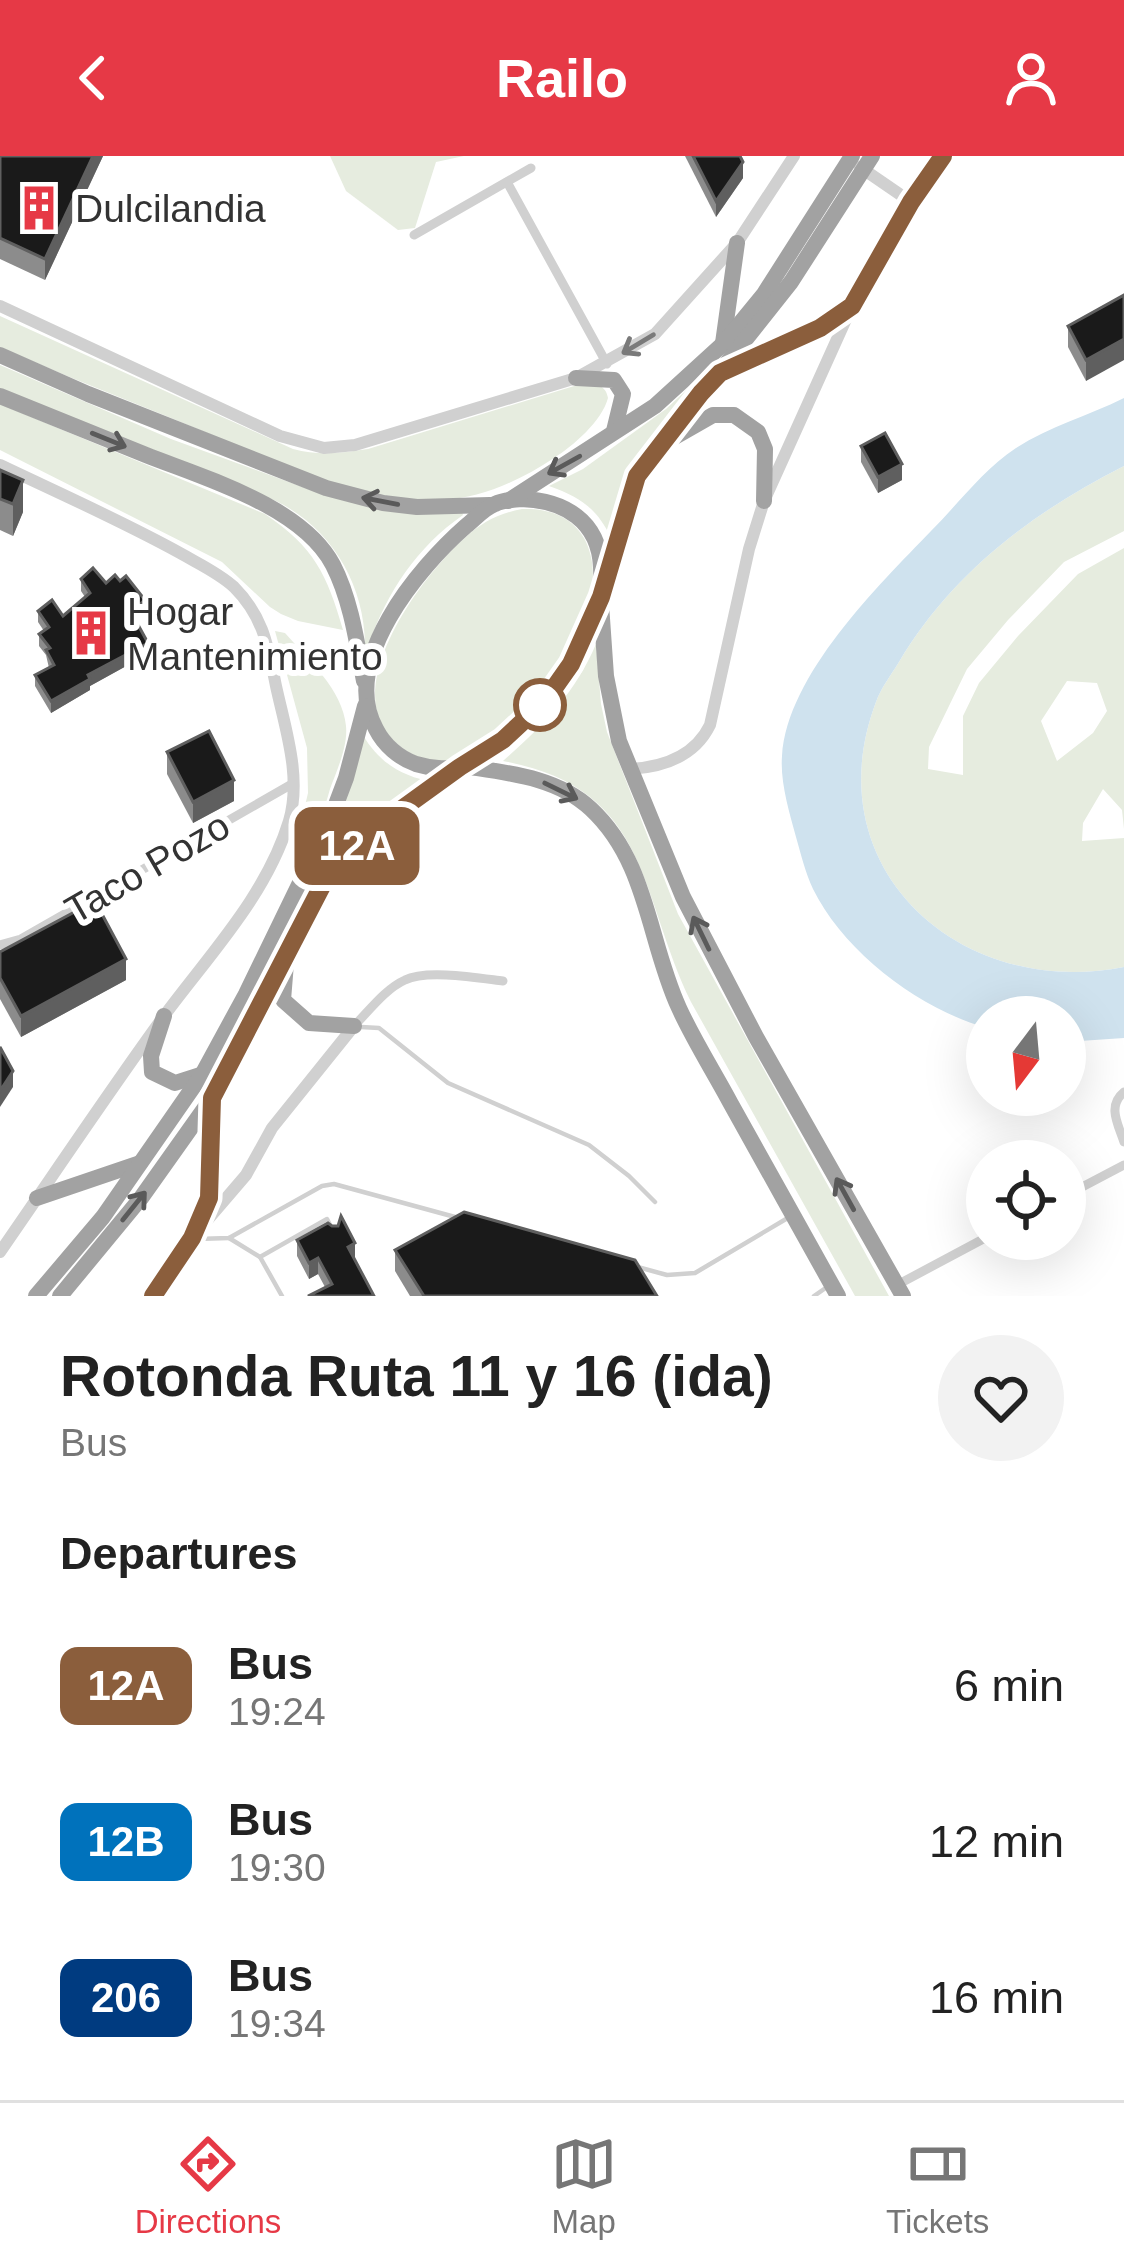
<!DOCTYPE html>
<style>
:root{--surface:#fff;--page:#f2f2f2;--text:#222;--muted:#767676;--line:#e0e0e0;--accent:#e63946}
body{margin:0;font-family:Helvetica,sans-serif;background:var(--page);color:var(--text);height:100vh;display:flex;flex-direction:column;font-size:45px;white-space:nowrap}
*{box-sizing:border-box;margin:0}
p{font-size:39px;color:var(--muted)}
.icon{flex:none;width:66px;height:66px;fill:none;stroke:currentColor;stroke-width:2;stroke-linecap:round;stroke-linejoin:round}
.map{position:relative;height:1140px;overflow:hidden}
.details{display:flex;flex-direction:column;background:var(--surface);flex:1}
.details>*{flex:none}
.badge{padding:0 24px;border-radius:18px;font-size:42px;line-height:78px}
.needle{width:78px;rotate:196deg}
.buttons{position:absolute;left:966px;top:840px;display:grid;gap:24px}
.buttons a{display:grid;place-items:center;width:120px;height:120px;border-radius:50%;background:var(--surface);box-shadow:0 12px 48px #0002;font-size:60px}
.map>.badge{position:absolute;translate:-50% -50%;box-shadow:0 0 0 6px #fff}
h2{padding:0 60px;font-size:45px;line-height:108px}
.round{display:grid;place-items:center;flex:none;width:126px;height:126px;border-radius:63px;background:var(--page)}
.head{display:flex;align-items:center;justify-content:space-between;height:204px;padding:0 60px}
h1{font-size:57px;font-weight:700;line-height:90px}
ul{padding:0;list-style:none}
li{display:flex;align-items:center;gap:36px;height:156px;padding:0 60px}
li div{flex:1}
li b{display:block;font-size:45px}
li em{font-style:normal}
li .badge{min-width:132px;font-weight:700;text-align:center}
header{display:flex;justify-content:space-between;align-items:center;height:156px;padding:0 60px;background:var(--accent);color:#fff;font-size:54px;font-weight:700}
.menu{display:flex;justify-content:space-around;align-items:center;height:168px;border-top:3px solid var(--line);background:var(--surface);font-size:33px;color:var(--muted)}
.menu a{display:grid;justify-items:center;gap:6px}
.menu .active{color:var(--accent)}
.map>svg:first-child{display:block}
</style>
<header><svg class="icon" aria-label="back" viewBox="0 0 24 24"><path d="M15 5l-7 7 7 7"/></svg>Railo<svg class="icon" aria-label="person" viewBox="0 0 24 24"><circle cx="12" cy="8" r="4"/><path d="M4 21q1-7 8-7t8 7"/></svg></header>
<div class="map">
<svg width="1124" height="1140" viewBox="0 0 1124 1140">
<rect width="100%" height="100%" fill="#fff"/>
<g fill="#e6ecdf" fill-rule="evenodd">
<path d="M330,0H464L436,6L415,72L398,74L346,35Z"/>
<path d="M0,160L293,293C319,300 342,297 368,293L584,227C596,228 606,229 608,242C602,265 573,290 554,302C521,324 482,342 442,344C352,348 269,302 188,269C125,243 62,219 0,191Z"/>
<path d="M0,209L171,283L327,340L462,356L463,359C417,391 387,436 369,488H365C364,427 331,372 276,345L0,233Z"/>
<path d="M709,213L633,311L615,381L611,382C597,352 580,341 549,330L583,313L666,253Z"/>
<path d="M0,248L265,358C314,391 327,418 343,474L298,465L281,458L270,451L222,406L0,294Z"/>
<path d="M1124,310V375L1064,406L1008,464L967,513L929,591L928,613L963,619V560L979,527L1018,480L1078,418L1124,392V673L1122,654L1103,633L1083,667L1082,685L1124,682V811C961,844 813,712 876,546C881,532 891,519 899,506C952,417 1033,356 1124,310ZM1067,525L1097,527L1107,555L1093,577L1057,605L1041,565Z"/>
<path d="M522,353C546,352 571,359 584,382C623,454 526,576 461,602C446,608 431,605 416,600C407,596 402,592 394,585C337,532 423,418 466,381C482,366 500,357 522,353Z"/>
<path d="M275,475L285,477C307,502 343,534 346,570C348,590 337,614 330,633C324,654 318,677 301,691L297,684L308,637L307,592Z"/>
<path d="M596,488L601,548L607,576L678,758L889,1140H855L691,846C638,736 650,632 503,605C543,570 575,537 596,488Z"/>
<path d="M363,579C379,607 403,621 434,626L325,719L297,757L321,698Z"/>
</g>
<path fill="#cfe2ee" d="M1124,242V310C1033,356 952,417 899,506C891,519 881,532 876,546C813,712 961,844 1124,811V882L1065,886V861H987V872C919,853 844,796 813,733C805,716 801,698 796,681C789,655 780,626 782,600C787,519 878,430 931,375C959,347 983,314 1016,292C1050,270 1088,260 1124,242Z"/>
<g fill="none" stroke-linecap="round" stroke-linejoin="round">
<g stroke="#d0d0d0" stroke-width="4.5">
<path d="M361,871L379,872L448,927L589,989L629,1020L655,1046"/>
<path d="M229,1082L260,1101L327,1063L330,1069"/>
<path d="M197,1083L229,1082L322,1030L334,1028L455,1061"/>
<path d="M260,1101L282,1140"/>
<path d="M634,1110L667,1119L695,1117L786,1063"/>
<path d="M814,1140L827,1131"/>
</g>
<g stroke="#d0d0d0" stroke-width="9">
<path d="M507,26L607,208"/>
<path d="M414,79L531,12"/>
<path d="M0,789L21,783L292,628"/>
<path d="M354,870C369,855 385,833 405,824C426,813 479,822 503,825"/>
<path d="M1124,936C1107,950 1118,968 1124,986"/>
<path d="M1065,1040L1124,1009"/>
<path d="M897,1129L987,1081"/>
</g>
<g stroke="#d0d0d0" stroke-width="12">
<path d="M860,11L911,46"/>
<path d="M0,150L280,280L324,292L355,289L576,222L655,178L737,87L794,0"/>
<path d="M0,309C61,338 122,365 180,397C199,408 219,417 234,431C264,461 268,491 276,530C285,572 302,621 289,665C266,741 207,801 161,864C106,940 54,1018 0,1096"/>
<path d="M630,613C664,611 695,600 710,569L749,393L764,345L852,150L911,46L943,0"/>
<path d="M192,1082L246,1019L272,972L354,870"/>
<path d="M153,1140L192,1082L209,1042L212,942"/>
</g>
<g stroke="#a2a2a2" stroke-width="16">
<path d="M723,187L737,87"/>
<path d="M0,199L88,238L326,332L383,347L417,351L490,349"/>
<path d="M726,213L821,172L852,150"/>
<path d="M576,222L614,224L623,238L614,275"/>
<path d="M0,240C49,260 97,279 146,299C204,322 302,350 333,409C351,444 357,487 364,525"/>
<path d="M671,283L713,259H734L758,276L765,293L764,345"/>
<path d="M521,343C564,344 599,365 601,411C601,420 603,430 601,438C597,460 575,503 563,521C545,549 520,572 492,591C483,598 472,607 461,610C448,614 429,612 416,608C399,602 384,589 376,573C339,506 418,412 466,370C475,363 484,352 495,348C503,344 513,344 521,343Z"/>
<path d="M508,345L655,250L723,188L764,138L852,0"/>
<path d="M605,425L637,320L791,126L872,0"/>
<path d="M601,448L606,520L619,585L683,741L756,881L903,1140"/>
<path d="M463,610C508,617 557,621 591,653C648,706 648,785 679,852C694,885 714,916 731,948C767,1012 802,1076 838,1140"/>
<path d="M286,807L283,844L309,867L354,870"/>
<path d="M164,860L151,900L152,916L175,927L203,918"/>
<path d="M37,1042L140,1007"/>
<path d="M36,1140L103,1061L203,917L246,838L329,667L346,622L365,550"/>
<path d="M60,1140L141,1042L212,942L314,741C351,686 406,650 459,611"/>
</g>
</g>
<g fill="#8c8c8c">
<path d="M0,0H103L45,124L0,103Z"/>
<path d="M685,0H740L743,22L716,61Z"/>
<path d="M1124,139L1086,225L1068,191V170Z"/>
<path d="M861,290L902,324L878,337L861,306Z"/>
<path d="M0,314L23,356L13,380L0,374Z"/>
<path d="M81,423L106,427L145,456L135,464L148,498L90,530V534L51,557L35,530V519L49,512L46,499L39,490V478L44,475L38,466V455L63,460L85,441L81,435Z"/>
<path d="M167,596L234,645L193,667L167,618Z"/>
<path d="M0,796L126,824L21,881L0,843Z"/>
<path d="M297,1084L355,1103L374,1140L325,1131L318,1118L309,1123L297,1100Z"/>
<path d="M395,1094L657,1140H410L395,1115Z"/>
</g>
<g fill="#5f5f5f">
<path d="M93,0H103L45,124V103Z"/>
<path d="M743,6V22L716,61V45Z"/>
<path d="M1124,183V204L1086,225V204Z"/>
<path d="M902,308V324L878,337V321Z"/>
<path d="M23,324V356L13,380V348Z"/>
<path d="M145,444V456L131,468V456Z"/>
<path d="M148,487V498L90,530V534L51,557V545L88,519Z"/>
<path d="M234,624V645L193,667V646Z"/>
<path d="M126,803V824L21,881V860Z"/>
<path d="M13,915V931L0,951V935Z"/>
<path d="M355,1087V1103L348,1091Z"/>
<path d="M318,1102V1118L309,1123V1107Z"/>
</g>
<g fill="#1a1a1a" stroke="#5f5f5f" stroke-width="3">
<path d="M0,0H93L45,103L0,82Z"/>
<path d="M693,0H740L743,6L716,45Z"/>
<path d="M1124,139V183L1086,204L1068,170Z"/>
<path d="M885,277L902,308L878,321L861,290Z"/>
<path d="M0,314L23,324L13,348L0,343Z"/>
<path d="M93,412L106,427L115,419L120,425L126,420L145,444L131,456L148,487L88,519L90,523L51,545L35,519L54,509L46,494L50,492L39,478L49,471L38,455L52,444L63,460L90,437L81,423Z"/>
<path d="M209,575L234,624L193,646L167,596Z"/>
<path d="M95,745L126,803L21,860L0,822V796Z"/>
<path d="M0,891L13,915L0,935Z"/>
<path d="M464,1056L635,1104L657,1140H424L395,1094Z"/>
<path d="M341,1060L355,1087L348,1091L374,1140H308L332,1128L318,1102L309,1107L297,1084L328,1067L332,1070H338Z"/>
</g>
<defs><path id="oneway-shaft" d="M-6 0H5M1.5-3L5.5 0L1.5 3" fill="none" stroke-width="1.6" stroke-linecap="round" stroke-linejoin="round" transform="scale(3)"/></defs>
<use stroke="#7a7a7a" href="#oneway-shaft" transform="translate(638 188) rotate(149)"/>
<g stroke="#5a5a5a">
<use href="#oneway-shaft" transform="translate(109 284) rotate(22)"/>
<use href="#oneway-shaft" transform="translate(564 309) rotate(151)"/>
<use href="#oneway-shaft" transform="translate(380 345) rotate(-169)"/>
<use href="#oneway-shaft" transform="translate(561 635) rotate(26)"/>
<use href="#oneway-shaft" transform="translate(701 777) rotate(-116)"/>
<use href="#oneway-shaft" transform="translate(845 1038) rotate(-119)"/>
<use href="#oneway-shaft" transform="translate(134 1050) rotate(-51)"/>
</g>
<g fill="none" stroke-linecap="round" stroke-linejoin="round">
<g stroke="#fff" stroke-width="27">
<path id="line" d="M153,1140L192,1082L209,1042L212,942L324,726L347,699L388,663L460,611L503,584L545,545L571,508L601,441L637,320L701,237L720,217L820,172L852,150L911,46L943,0"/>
</g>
<use href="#line" stroke="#8b5e3c" stroke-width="18"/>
</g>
<defs>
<g id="building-bare" transform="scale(3.6)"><path d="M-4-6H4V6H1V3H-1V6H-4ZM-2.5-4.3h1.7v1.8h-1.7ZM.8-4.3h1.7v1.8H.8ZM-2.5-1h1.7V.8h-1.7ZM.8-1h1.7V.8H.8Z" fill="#e63946" stroke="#fff" stroke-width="2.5" paint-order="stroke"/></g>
</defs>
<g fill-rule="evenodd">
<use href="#building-bare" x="39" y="52"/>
<use href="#building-bare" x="91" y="477"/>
</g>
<circle fill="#fff" stroke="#8b5e3c" stroke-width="6" cx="540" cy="549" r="24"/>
<g text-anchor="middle" stroke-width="12" stroke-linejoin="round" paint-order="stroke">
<g font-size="39" fill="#333" stroke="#fff" text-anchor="start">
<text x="75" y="66">Dulcilandia</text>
<text x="127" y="469">Hogar<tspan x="127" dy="45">Mantenimiento</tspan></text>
</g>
<g font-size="39" fill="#333" stroke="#fff">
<text transform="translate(147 711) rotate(-30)" y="14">Taco Pozo</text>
</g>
</g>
</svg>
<div class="buttons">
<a><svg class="needle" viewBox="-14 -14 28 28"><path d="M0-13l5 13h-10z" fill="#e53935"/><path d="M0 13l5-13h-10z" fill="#767676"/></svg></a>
<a><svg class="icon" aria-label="locate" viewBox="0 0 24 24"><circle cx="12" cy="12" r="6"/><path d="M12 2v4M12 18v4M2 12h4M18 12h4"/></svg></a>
</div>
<b class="badge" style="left:357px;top:690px;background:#8b5e3c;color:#fff">12A</b>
</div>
<section class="details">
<div class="head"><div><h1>Rotonda Ruta 11 y 16 (ida)</h1><p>Bus</p></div><a class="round"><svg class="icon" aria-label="heart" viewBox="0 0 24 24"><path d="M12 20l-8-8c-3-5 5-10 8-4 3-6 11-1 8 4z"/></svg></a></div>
<h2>Departures</h2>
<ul>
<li><span class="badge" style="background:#8b5e3c;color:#fff">12A</span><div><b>Bus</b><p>19:24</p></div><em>6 min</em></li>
<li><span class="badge" style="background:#0072bc;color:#fff">12B</span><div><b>Bus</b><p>19:30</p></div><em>12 min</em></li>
<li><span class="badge" style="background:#003b80;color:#fff">206</span><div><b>Bus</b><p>19:34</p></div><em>16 min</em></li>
</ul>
</section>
<nav class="menu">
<a class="active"><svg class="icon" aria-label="directions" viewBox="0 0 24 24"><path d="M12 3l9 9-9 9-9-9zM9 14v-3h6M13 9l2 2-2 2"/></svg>Directions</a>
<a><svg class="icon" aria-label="map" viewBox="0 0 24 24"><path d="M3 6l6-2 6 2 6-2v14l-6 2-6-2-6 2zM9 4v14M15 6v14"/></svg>Map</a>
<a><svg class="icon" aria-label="tickets" viewBox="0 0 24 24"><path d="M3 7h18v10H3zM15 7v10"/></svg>Tickets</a>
</nav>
